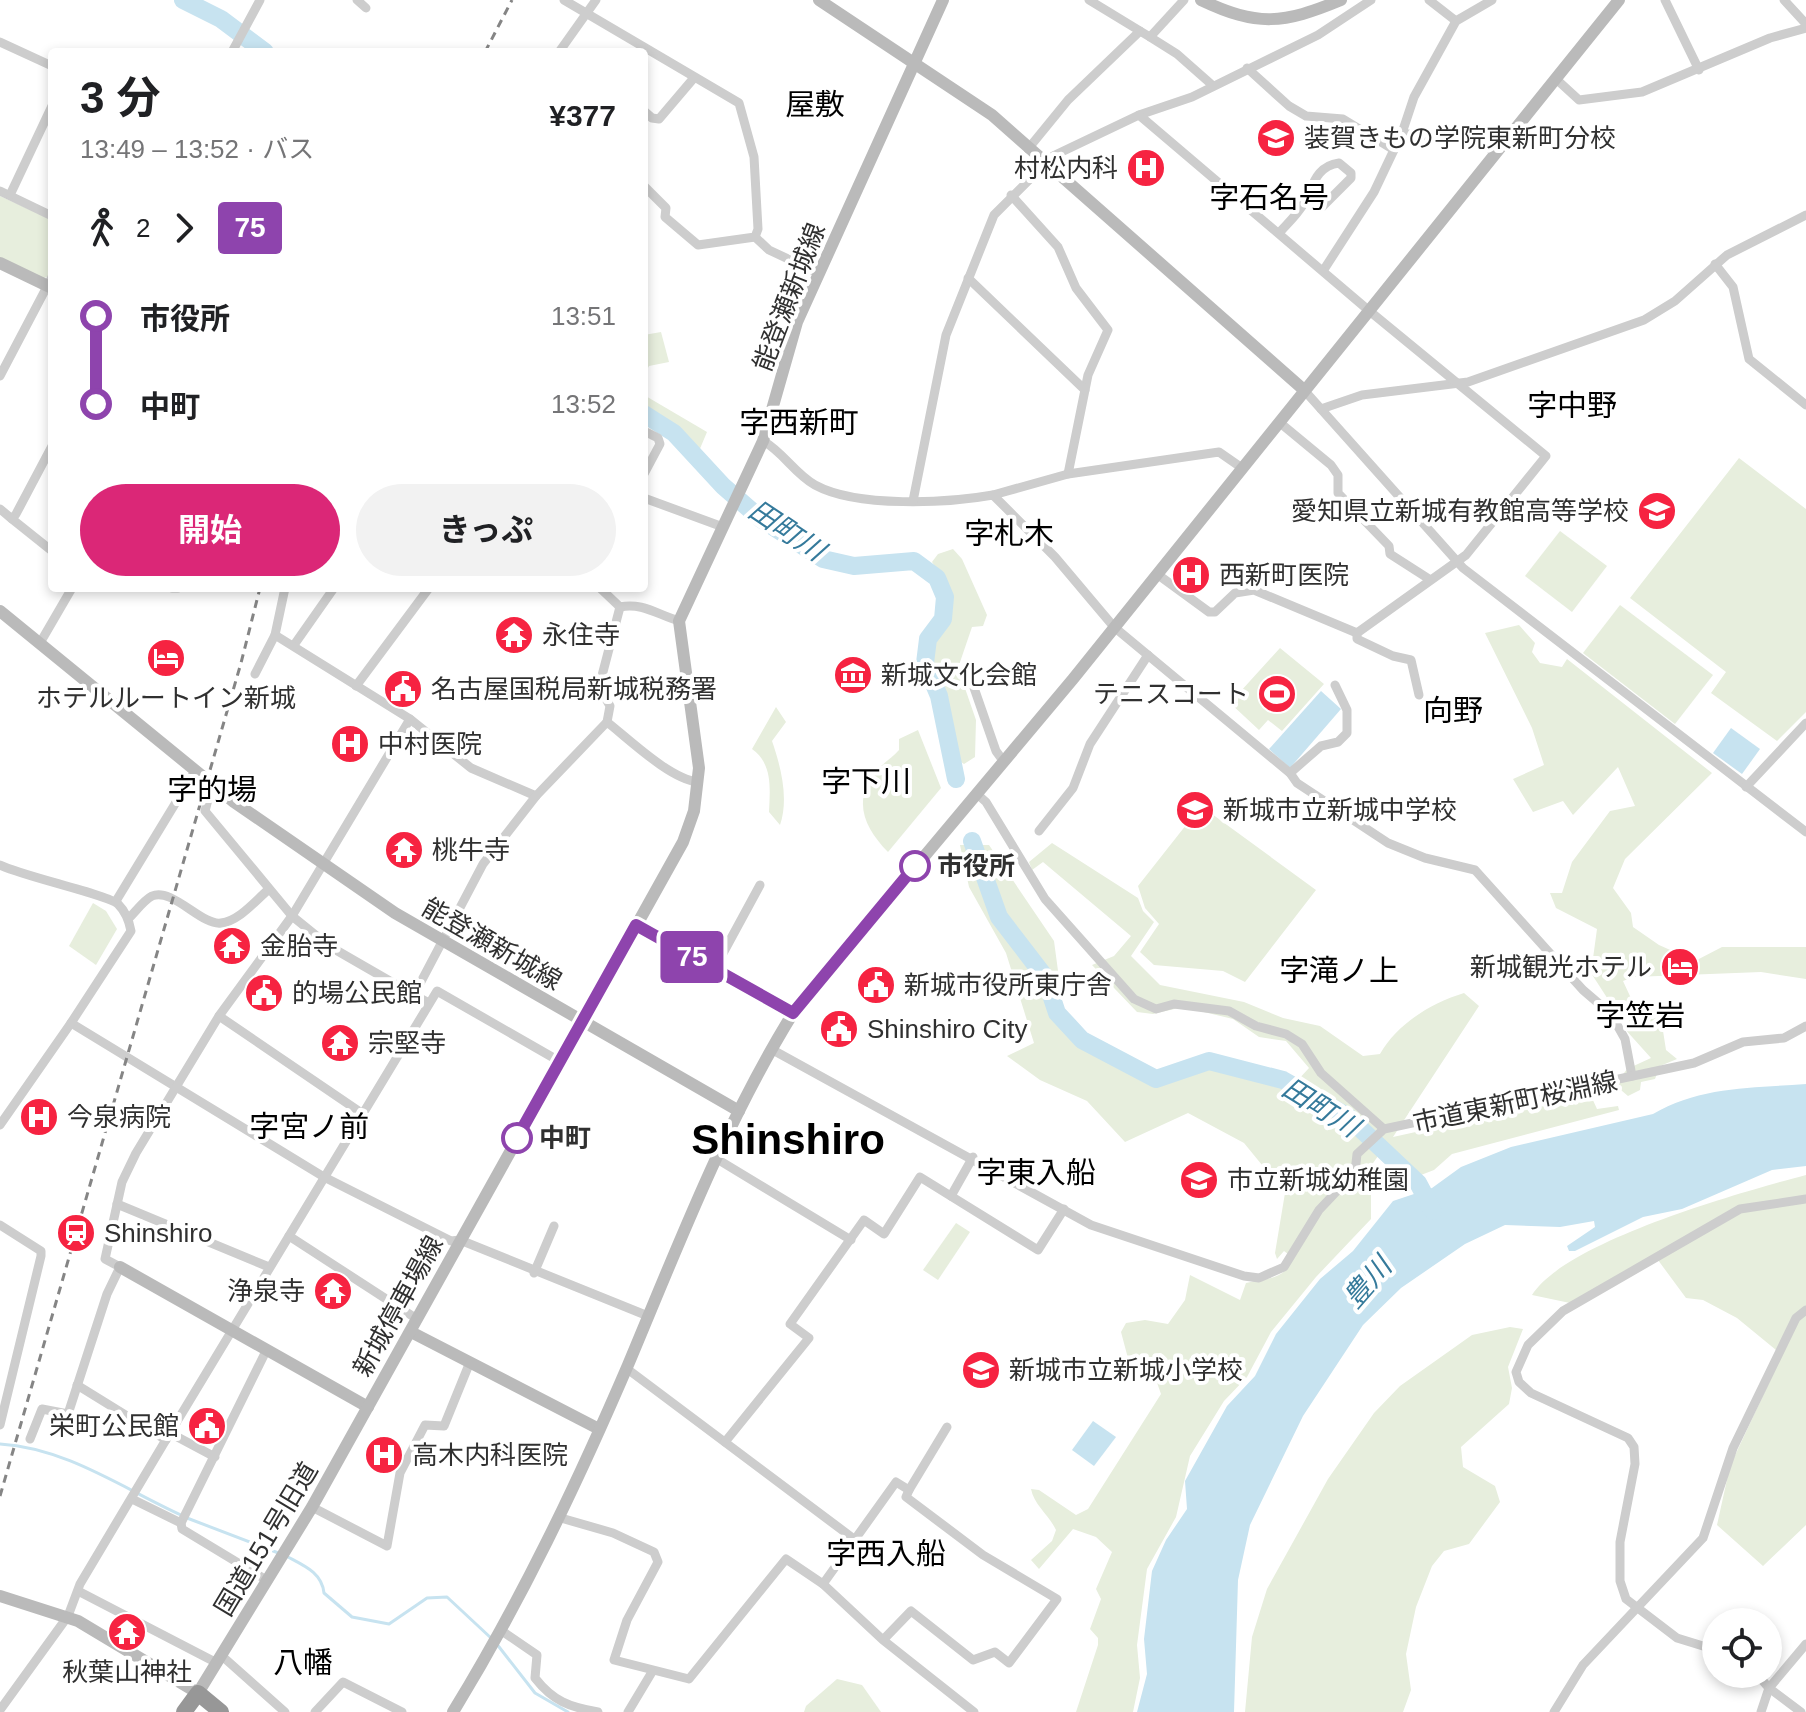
<!DOCTYPE html>
<html lang="ja">
<meta charset="utf-8">
<style>
:root{--surface:#fff;--page:#f2f2f2;--text:#202124;--muted:#757577;--accent:#db2777}
body{margin:0;font-family:Helvetica,"Noto Sans JP",sans-serif;background:var(--page);color:var(--text);height:100vh;display:flex;flex-direction:column;font-size:30px;white-space:nowrap}
*{box-sizing:border-box;margin:0}
p{font-size:26px;color:var(--muted)}
.icon{flex:none;width:44px;height:44px;fill:none;stroke:currentColor;stroke-width:2;stroke-linecap:round;stroke-linejoin:round}
.map{position:relative;flex:1;overflow:hidden}
.sheet{position:absolute;left:48px;top:48px;width:600px;height:544px;display:flex;flex-direction:column;background:var(--surface);border-radius:8px;box-shadow:0 4px 12px #0003}
.sheet>*{flex:none}
.badge{padding:0 16px;border-radius:6px;font-size:28px;line-height:52px}
.buttons{position:absolute;left:1702px;top:1608px;display:grid;gap:16px}
.buttons a{display:grid;place-items:center;width:80px;height:80px;border-radius:50%;background:var(--surface);box-shadow:0 4px 12px #0003;font-size:40px}
.map>.badge{position:absolute;translate:-50% -50%;box-shadow:0 0 0 4px #fff}
.legs{display:flex;align-items:center;gap:12px;height:88px;padding:0 32px;font-size:26px}
.legs p{margin-inline-start:auto}
.headline{display:flex;align-items:center;justify-content:space-between;height:136px;padding:0 32px}
h1{font-size:44px;font-weight:700;line-height:60px}
.cta{display:flex;gap:16px;margin-top:auto;padding:16px 32px}
.cta a{flex:1;height:92px;border-radius:48px;background:var(--accent);color:#fff;font-size:32px;font-weight:700;line-height:92px;text-align:center}
.cta a+a{background:var(--page);color:var(--text)}
ul{padding:0 32px;list-style:none}
li{display:flex;align-items:center;gap:28px;height:88px;font-size:30px}
li i{display:grid;place-items:center;width:12px;height:100%;margin:0 10px;background:currentColor}
li i::after{content:'';width:20px;height:20px;margin:-10px;border:6px solid;border-radius:50%;background:var(--surface)}
li p{margin-inline-start:auto}
li:first-child i{background:linear-gradient(#0000 50%,currentColor 0)}
li:last-child i{background:linear-gradient(currentColor 50%,#0000 0)}
.map>svg:first-child{display:block}
</style>
<div class="map">
<svg width="1806" height="1712" viewBox="0 0 1806 1712">
<rect width="100%" height="100%" fill="#fff"/>
<g fill="#e7eedd">
<path d="M0,196L52,220V270L49,276L42,279L0,258Z"/>
<path d="M661,332L669,362L649,366L644,375V335Z"/>
<path d="M644,395L707,432L699,451L671,424L644,410Z"/>
<path d="M1739,458L1806,509V712L1777,741L1711,693L1726,672L1630,598Z"/>
<path d="M1560,531L1607,566L1572,612L1525,576Z"/>
<path d="M953,549L962,559L987,615L983,626L972,627L958,668L976,720L975,757L964,764L955,758C949,738 925,661 928,647C932,634 943,621 949,608L941,575L932,562L938,554Z"/>
<path d="M1620,605L1713,675L1675,724L1583,653Z"/>
<path d="M1519,625L1535,643L1532,652L1540,663L1562,667L1567,659L1712,773L1625,859L1613,888L1631,913L1633,927L1659,945L1695,961L1722,947H1806V979L1761,972L1633,977L1623,981L1636,1009L1661,1018L1666,1050L1677,1059L1660,1066L1655,1079L1641,1082L1640,1090L1628,1096L1615,1085L1627,1069L1651,1058L1624,1028L1631,1018L1622,1005L1613,1007L1591,973L1597,929L1556,908L1550,893H1562L1572,862L1610,811L1635,806L1618,767L1573,815L1563,801L1533,812L1513,779L1544,765L1532,728L1485,633Z"/>
<path d="M1280,648L1324,684L1282,731L1268,720L1259,730L1230,703Z"/>
<path d="M776,707L786,722L772,741C781,767 789,799 780,825L769,812C770,789 773,764 752,749Z"/>
<path d="M918,730L941,788L888,852C865,828 852,802 875,772C882,764 892,758 899,750V739Z"/>
<path d="M1201,806L1316,890L1245,982L1223,971L1154,965L1140,952L1159,924L1145,908L1138,886Z"/>
<path d="M1052,843L1138,898L1143,911L1154,922L1131,956L1160,985L1244,1002L1283,1018L1320,1026L1363,1056L1380,1054C1397,1024 1431,1003 1464,993L1479,1006L1393,1137L1520,1109L1592,1098L1597,1109L1618,1106L1619,1110L1452,1154L1434,1170L1421,1175L1385,1146L1371,1166V1219L1316,1277L1271,1332L1247,1377L1224,1401L1190,1456L1176,1517L1147,1569L1137,1645L1140,1678L1133,1712H1076L1098,1645V1638L1090,1629L1101,1599L1096,1589L1112,1552L1096,1537L1073,1529L1039,1569L1031,1560L1052,1541L1056,1530C1049,1515 1034,1505 1031,1489L1039,1490L1076,1515L1088,1509L1161,1394L1155,1377L1129,1362L1121,1332L1126,1323L1145,1320L1168,1324L1185,1300L1190,1275L1240,1300L1246,1283C1266,1278 1284,1281 1293,1258L1284,1251L1277,1259L1275,1253L1285,1193L1244,1143L1188,1113L1125,1142L1087,1101L1040,1080L1007,1056L1034,1043L1006,953L969,887L960,845H989L1054,941L1063,1008L1087,1035L1160,1073L1207,1065L1262,1069L1296,1082L1309,1068L1286,1041L1259,1037L1233,1019L1183,1007L1153,1014L1137,1012L1092,965L1114,956L1131,936L1043,862L1032,870L1029,862Z"/>
<path d="M93,903L106,911L117,929L96,965L69,946Z"/>
<path d="M1806,1175V1525L1763,1566L1717,1525L1730,1466L1782,1355L1737,1318L1703,1300L1686,1298L1655,1256L1570,1303L1532,1295C1566,1241 1742,1192 1806,1175Z"/>
<path d="M956,1223L970,1232L938,1280L923,1270Z"/>
<path d="M1510,1327L1523,1329L1508,1367L1512,1388L1509,1404L1461,1447L1463,1467L1495,1486L1500,1502L1469,1544L1444,1551L1432,1566L1416,1607L1406,1654L1411,1690L1403,1712H1245L1252,1637L1267,1589L1328,1479L1374,1413L1400,1386L1472,1335Z"/>
<path d="M837,1679L862,1685L881,1712H804L806,1706Z"/>
</g>
<g fill="#c7e3f0">
<path d="M1321,691L1341,709L1290,768L1269,749Z"/>
<path d="M1731,728L1760,749L1742,774L1713,753Z"/>
<path d="M1806,1084V1166L1772,1170L1682,1209L1643,1217L1575,1251H1569L1567,1246L1595,1227L1594,1221L1560,1227L1505,1225L1465,1244L1401,1288L1363,1325L1303,1416L1250,1525L1238,1580L1234,1712H1137L1147,1674L1144,1639L1152,1571L1166,1540L1187,1509L1185,1481L1227,1406L1255,1376L1276,1334L1320,1279L1353,1251L1393,1201L1432,1188L1461,1167L1511,1147L1653,1114C1700,1086 1753,1088 1806,1084Z"/>
<path d="M1093,1421L1116,1437L1094,1466L1072,1450Z"/>
</g>
<g fill="none" stroke-linecap="round" stroke-linejoin="round">
<g stroke="#c7e3f0" stroke-width="3">
<path d="M0,1444C66,1448 122,1488 181,1515"/>
<path d="M187,1518L281,1554"/>
<path d="M288,1557C305,1566 322,1573 324,1593L352,1617L389,1624L427,1598L447,1597L491,1638"/>
<path d="M496,1643L535,1693L568,1712"/>
</g>
<g stroke="#c7e3f0" stroke-width="18">
<path d="M183,0L221,19L265,52"/>
<path d="M644,414L674,433L723,486L761,519L823,559L854,566L914,561L937,578L945,597L943,619L928,639L925,663L939,696L956,779"/>
<path d="M972,841L999,917L1045,977L1057,1013L1082,1040L1156,1079L1209,1061L1283,1080L1347,1116L1418,1183L1433,1211"/>
</g>
<g stroke="#cdcdcd" stroke-width="9">
<path d="M357,0L366,8"/>
<path d="M564,0L739,103L754,157L758,229L755,237L698,245L665,217L666,208L644,186"/>
<path d="M1089,0L1140,31"/>
<path d="M1429,0L1456,21"/>
<path d="M1665,0L1699,70"/>
<path d="M1784,0L1806,24"/>
<path d="M1150,37L1177,54L1211,84"/>
<path d="M0,42L52,66"/>
<path d="M232,52L260,0"/>
<path d="M559,52L596,0"/>
<path d="M1247,68L1289,106L1306,116L1343,119L1394,150"/>
<path d="M1555,78L1579,100L1642,92L1770,38L1806,28"/>
<path d="M644,111L652,118L659,119L693,79"/>
<path d="M1139,115L1192,97L1318,35L1371,0"/>
<path d="M1402,133L1414,97L1456,21L1492,0"/>
<path d="M1028,149L1068,100L1140,31L1150,37L1184,0"/>
<path d="M0,191L52,216"/>
<path d="M10,195L52,106"/>
<path d="M1011,195L1058,247L1076,288L1108,330L1088,375L1068,474"/>
<path d="M1279,233C1287,224 1298,214 1304,203C1313,186 1316,166 1339,163L1351,173V178L1322,207L1306,199"/>
<path d="M755,237L769,250L818,273"/>
<path d="M1715,264L1733,287L1749,359L1806,405"/>
<path d="M1323,271L1374,192L1402,133L1432,138L1473,134L1495,153"/>
<path d="M968,278L1085,390"/>
<path d="M0,376L52,277"/>
<path d="M1304,390L1463,568L1806,832"/>
<path d="M1321,409L1362,395L1468,382L1644,320L1675,301L1727,255L1806,215"/>
<path d="M1279,422L1331,465L1338,475V493L1389,546L1390,554L1429,579"/>
<path d="M644,431L658,438L660,444L644,474"/>
<path d="M763,441C783,452 795,474 815,485C857,508 948,503 993,495L1055,557L1114,627L1290,773L1297,783L1388,843L1425,858L1475,870L1583,990L1611,1014L1625,1039L1632,1076"/>
<path d="M993,495L1068,474L1219,452L1242,468"/>
<path d="M644,498L723,527"/>
<path d="M913,501L946,335L994,215L1053,156L1139,115L1367,309L1546,456L1466,555L1357,633L1254,590L1235,593L1215,612H1209L1157,574"/>
<path d="M0,509L12,519L16,514L52,446"/>
<path d="M12,519L52,551"/>
<path d="M172,588H178"/>
<path d="M600,588L620,607C642,602 658,615 679,621"/>
<path d="M1357,633V639L1393,656L1411,660L1419,695"/>
<path d="M40,643L72,588"/>
<path d="M294,645L334,588"/>
<path d="M255,674L275,635"/>
<path d="M972,682L996,751L1004,762"/>
<path d="M356,686L429,588"/>
<path d="M410,719L471,768L536,796"/>
<path d="M607,722L610,706L599,687L620,607"/>
<path d="M1290,773L1321,746L1338,742L1347,733V710L1335,685"/>
<path d="M212,784L205,811L292,916L329,946L414,995"/>
<path d="M1746,787L1806,723"/>
<path d="M977,794L986,802L1045,899L1134,999L1156,1009L1174,1004L1229,1011L1256,1026L1286,1034L1302,1044L1321,1073L1384,1129"/>
<path d="M1039,831L1073,788L1090,744L1148,655"/>
<path d="M0,865C22,876 109,895 118,904C126,912 129,920 131,931L71,1023L324,1177L451,1241L460,1240L648,1316"/>
<path d="M116,901L195,771"/>
<path d="M129,918C136,911 144,900 152,896C172,887 202,926 221,923C239,921 255,901 268,890"/>
<path d="M636,925L793,1013"/>
<path d="M715,968L760,885"/>
<path d="M429,1003L414,995L483,864L536,796L607,722C630,740 670,779 698,782"/>
<path d="M219,1016L363,1114"/>
<path d="M771,1049L1091,1225L1244,1276L1259,1278L1284,1267L1319,1210L1355,1172L1357,1154L1384,1129L1694,1063L1743,1042L1784,1038L1806,1026"/>
<path d="M0,1125L71,1023"/>
<path d="M717,1159L851,1240"/>
<path d="M951,1196L973,1157"/>
<path d="M117,1204L269,1267"/>
<path d="M0,1225L41,1251V1256L0,1425"/>
<path d="M289,1236L417,1319"/>
<path d="M534,1273L554,1226"/>
<path d="M267,1349L181,1523L182,1529L268,1581"/>
<path d="M626,1368L854,1539"/>
<path d="M77,1385L166,1440"/>
<path d="M170,1433L215,1457"/>
<path d="M30,1439L42,1409L68,1414L107,1294L120,1267L105,1259L122,1182L136,1153L219,1016L292,916L410,719L275,635L285,588"/>
<path d="M725,1442L809,1338L790,1324L864,1220L884,1234L920,1177L1038,1250L1064,1209"/>
<path d="M909,1490L947,1427"/>
<path d="M132,1499L181,1523"/>
<path d="M312,1507L387,1546L400,1473L425,1425L444,1426L470,1362"/>
<path d="M561,1518L613,1533L654,1552L658,1562L627,1620L614,1660L689,1679L786,1559L823,1584"/>
<path d="M80,1592L217,1663"/>
<path d="M502,1631L537,1655L535,1678C553,1701 569,1707 598,1712"/>
<path d="M883,1640L911,1611L973,1660L995,1652L1009,1663L1057,1599L983,1555L906,1497L909,1490L896,1482L823,1584L883,1640L974,1712"/>
<path d="M1716,1650L1677,1638L1626,1599L1620,1581V1542L1635,1464L1634,1447L1628,1438L1531,1393L1519,1382L1516,1372L1528,1345L1563,1311L1740,1209L1806,1199"/>
<path d="M222,1656L285,1712"/>
<path d="M1757,1674L1769,1688L1761,1712"/>
<path d="M0,1710L68,1616L80,1584L170,1433L437,991L559,1061"/>
<path d="M315,1712L343,1682L402,1712"/>
<path d="M628,1712L652,1672"/>
<path d="M1554,1712L1583,1665L1703,1538L1733,1448L1796,1318L1806,1310"/>
<path d="M1801,1712L1769,1688L1806,1644"/>
</g>
<g stroke="#bababa" stroke-width="12">
<path d="M819,0L992,115L1304,390"/>
<path d="M1201,0C1258,27 1283,24 1341,0"/>
<path d="M0,263L52,288"/>
<path d="M0,611L234,802L395,913L739,1111"/>
<path d="M120,1267L368,1407"/>
<path d="M411,1332L599,1429"/>
<path d="M0,1596L78,1621L198,1693L312,1507L683,842L694,811L699,768L679,621L763,441L797,322L943,0"/>
<path d="M453,1712C522,1599 576,1486 628,1365C678,1246 725,1123 793,1013L1073,679L1619,0"/>
</g>
<path stroke="#979797" stroke-width="16" d="M184,1712L198,1693L221,1712"/>
<g stroke="#858585" stroke-width="3" stroke-dasharray="8 6" stroke-linecap="butt">
<path d="M485,52L512,0"/>
<path d="M0,1496L241,663L260,588"/>
</g>
</g>
<g fill="none" stroke-linecap="round" stroke-linejoin="round">
<g stroke="#fff" stroke-width="18">
<path id="line-1" d="M517,1138L636,925L793,1013L915,866"/>
</g>
<use href="#line-1" stroke="#8e44ad" stroke-width="12"/>
</g>
<defs>
<g id="school-disc" transform="scale(2)"><circle r="9.5" fill="#f62341" stroke="#fff"/><path d="M0-5L7-2L0 1L-7-2ZM-4 1L0 2.5L4 1V4Q0 6-4 4Z" fill="#fff"/></g>
<g id="hospital-disc" transform="scale(2)"><circle r="9.5" fill="#f62341" stroke="#fff"/><path d="M-5-5h3v3.5h4V-5h3V5h-3V1.5h-4V5h-3Z" fill="#fff"/></g>
<g id="temple-disc" transform="scale(2)"><circle r="9.5" fill="#f62341" stroke="#fff"/><path d="M0-6L5-2H3V0L6.5 2.5H4V6H1.5V3h-3V6H-4V2.5H-6.5L-3 0V-2H-5Z" fill="#fff"/></g>
<g id="hotel-disc" transform="scale(2)"><circle r="9.5" fill="#f62341" stroke="#fff"/><path d="M-6-4.5h1.5V1H6V5H4.5V3h-9V5H-6ZM-4 0a1.8 1.8 0 1 1 3.6 0ZM.5 0V-2.5h3Q6-2.5 6 0Z" fill="#fff"/></g>
<g id="museum-disc" transform="scale(2)"><circle r="9.5" fill="#f62341" stroke="#fff"/><path d="M0-6L6-3V-2H-6V-3ZM-5-1h2V3h-2ZM-1-1h2V3h-2ZM3-1h2V3H3ZM-6 4H6V6H-6Z" fill="#fff"/></g>
<g id="civic-disc" transform="scale(2)"><circle r="9.5" fill="#f62341" stroke="#fff"/><path d="M-.6-6.5H3V-4.5H.6V-3L4-1V1h2V6H-6V1h2V-1L-.6-3ZM-1.2 2.5V6h2.4V2.5Z" fill="#fff"/></g>
<g id="stadium-disc" transform="scale(2)"><circle r="9.5" fill="#f62341" stroke="#fff"/><path d="M0-5a6.5 5 0 1 0 0 10a6.5 5 0 1 0 0-10ZM-3.5-1.8h7v3.6h-7Z" fill="#fff"/></g>
<g id="station-disc" transform="scale(2)"><circle r="9.5" fill="#f62341" stroke="#fff"/><path d="M-3-6H3Q5-6 5-4V2Q5 4 3 4L4.5 6H3L1.5 4h-3L-3 6H-4.5L-3 4Q-5 4-5 2V-4Q-5-6-3-6ZM-3.5-4v3h7v-3ZM-3.5 1v1.5H-2V1ZM2 1v1.5H3.5V1Z" fill="#fff"/></g>
</defs>
<g fill-rule="evenodd">
<use href="#school-disc" x="1276" y="138"/>
<use href="#hospital-disc" x="1146" y="168"/>
<use href="#school-disc" x="1657" y="511"/>
<use href="#hospital-disc" x="1191" y="575"/>
<use href="#temple-disc" x="514" y="635"/>
<use href="#hotel-disc" x="166" y="658"/>
<use href="#museum-disc" x="853" y="675"/>
<use href="#civic-disc" x="403" y="689"/>
<use href="#stadium-disc" x="1277" y="694"/>
<use href="#hospital-disc" x="350" y="744"/>
<use href="#school-disc" x="1195" y="810"/>
<use href="#temple-disc" x="404" y="850"/>
<use href="#temple-disc" x="232" y="946"/>
<use href="#hotel-disc" x="1680" y="967"/>
<use href="#civic-disc" x="876" y="985"/>
<use href="#civic-disc" x="264" y="993"/>
<use href="#civic-disc" x="839" y="1029"/>
<use href="#temple-disc" x="340" y="1043"/>
<use href="#hospital-disc" x="39" y="1117"/>
<use href="#school-disc" x="1199" y="1180"/>
<use href="#station-disc" x="76" y="1233"/>
<use href="#temple-disc" x="333" y="1291"/>
<use href="#school-disc" x="981" y="1370"/>
<use href="#civic-disc" x="207" y="1426"/>
<use href="#hospital-disc" x="384" y="1455"/>
<use href="#temple-disc" x="127" y="1632"/>
</g>
<g fill="#fff" stroke="#8e44ad" stroke-width="4">
<circle cx="915" cy="866" r="14"/>
<circle cx="517" cy="1138" r="14"/>
</g>
<g text-anchor="middle" stroke-width="8" stroke-linejoin="round" paint-order="stroke">
<g font-size="26" fill="#303030" stroke="#fff" text-anchor="start">
<text x="1304" y="147">装賀きもの学院東新町分校</text>
<text x="1118" y="177" text-anchor="end">村松内科</text>
<text x="1629" y="520" text-anchor="end">愛知県立新城有教館高等学校</text>
<text x="1219" y="584">西新町医院</text>
<text x="542" y="644">永住寺</text>
<text x="881" y="684">新城文化会館</text>
<text x="431" y="698">名古屋国税局新城税務署</text>
<text x="1249" y="703" text-anchor="end">テニスコート</text>
<text x="166" y="707" text-anchor="middle">ホテルルートイン新城</text>
<text x="378" y="753">中村医院</text>
<text x="1223" y="819">新城市立新城中学校</text>
<text x="432" y="859">桃牛寺</text>
<text x="260" y="955">金胎寺</text>
<text x="1652" y="976" text-anchor="end">新城観光ホテル</text>
<text x="904" y="994">新城市役所東庁舎</text>
<text x="292" y="1002">的場公民館</text>
<text x="867" y="1038">Shinshiro City</text>
<text x="368" y="1052">宗堅寺</text>
<text x="67" y="1126">今泉病院</text>
<text x="1227" y="1189">市立新城幼稚園</text>
<text x="104" y="1242">Shinshiro</text>
<text x="305" y="1300" text-anchor="end">浄泉寺</text>
<text x="1009" y="1379">新城市立新城小学校</text>
<text x="179" y="1435" text-anchor="end">栄町公民館</text>
<text x="412" y="1464">高木内科医院</text>
<text x="127" y="1681" text-anchor="middle">秋葉山神社</text>
</g>
<g font-size="26" fill="#303030" stroke="#fff">
<text transform="translate(789 297) rotate(-69)" y="9">能登瀬新城線</text>
<text transform="translate(492 944) rotate(30)" y="9">能登瀬新城線</text>
<text transform="translate(1515 1102) rotate(-12)" y="9">市道東新町桜淵線</text>
<text transform="translate(398 1306) rotate(-61)" y="9">新城停車場線</text>
<text transform="translate(266 1539) rotate(-59)" y="9">国道151号旧道</text>
</g>
<g font-size="26" font-weight="bold" fill="#303030" stroke="#fff" text-anchor="start">
<text x="937" y="875">市役所</text>
<text x="539" y="1147">中町</text>
</g>
<g font-size="28" font-style="italic" fill="#357a9b" stroke="#fff">
<text transform="translate(787 530) rotate(34)" y="10">田町川</text>
<text transform="translate(1321 1107) rotate(32)" y="10">田町川</text>
<text transform="translate(1367 1282) rotate(-49)" y="10">豊川</text>
</g>
<g font-size="30" fill="#000" stroke="#fff">
<text x="815" y="115">屋敷</text>
<text x="1269" y="208">字石名号</text>
<text x="1572" y="416">字中野</text>
<text x="799" y="433">字西新町</text>
<text x="1009" y="544">字札木</text>
<text x="1453" y="721">向野</text>
<text x="866" y="792">字下川</text>
<text x="212" y="800">字的場</text>
<text x="1339" y="981">字滝ノ上</text>
<text x="1640" y="1026">字笠岩</text>
<text x="309" y="1137">字宮ノ前</text>
<text x="1036" y="1183">字東入船</text>
<text x="886" y="1564">字西入船</text>
<text x="303" y="1673">八幡</text>
</g>
<g font-size="42" font-weight="bold" fill="#000" stroke="#fff">
<text x="788" y="1154">Shinshiro</text>
</g>
</g>
</svg>
<div class="buttons">
<a><svg class="icon" aria-label="locate" viewBox="0 0 24 24"><circle cx="12" cy="12" r="6"/><path d="M12 2v4M12 18v4M2 12h4M18 12h4"/></svg></a>
</div>
<b class="badge" style="left:692px;top:957px;background:#8e44ad;color:#fff">75</b>
<section class="sheet">
<div class="headline"><div><h1>3 分</h1><p>13:49 – 13:52 · バス</p></div><b>¥377</b></div>
<div class="legs"><svg class="icon" aria-label="walk" viewBox="0 0 24 24"><circle cx="13" cy="4" r="2"/><path d="M13 8l-2 6 4 7M11 14l-3 7M7 12l3-4h3l4 4"/></svg>2<svg class="icon" aria-label="forward" viewBox="0 0 24 24"><path d="M9 5l7 7-7 7"/></svg><b class="badge" style="background:#8e44ad;color:#fff">75</b></div>
<ul>
<li><i style="color:#8e44ad"></i><b>市役所</b><p>13:51</p></li>
<li><i style="color:#8e44ad"></i><b>中町</b><p>13:52</p></li>
</ul>
<div class="cta"><a>開始</a><a>きっぷ</a></div>
</section>
</div>
